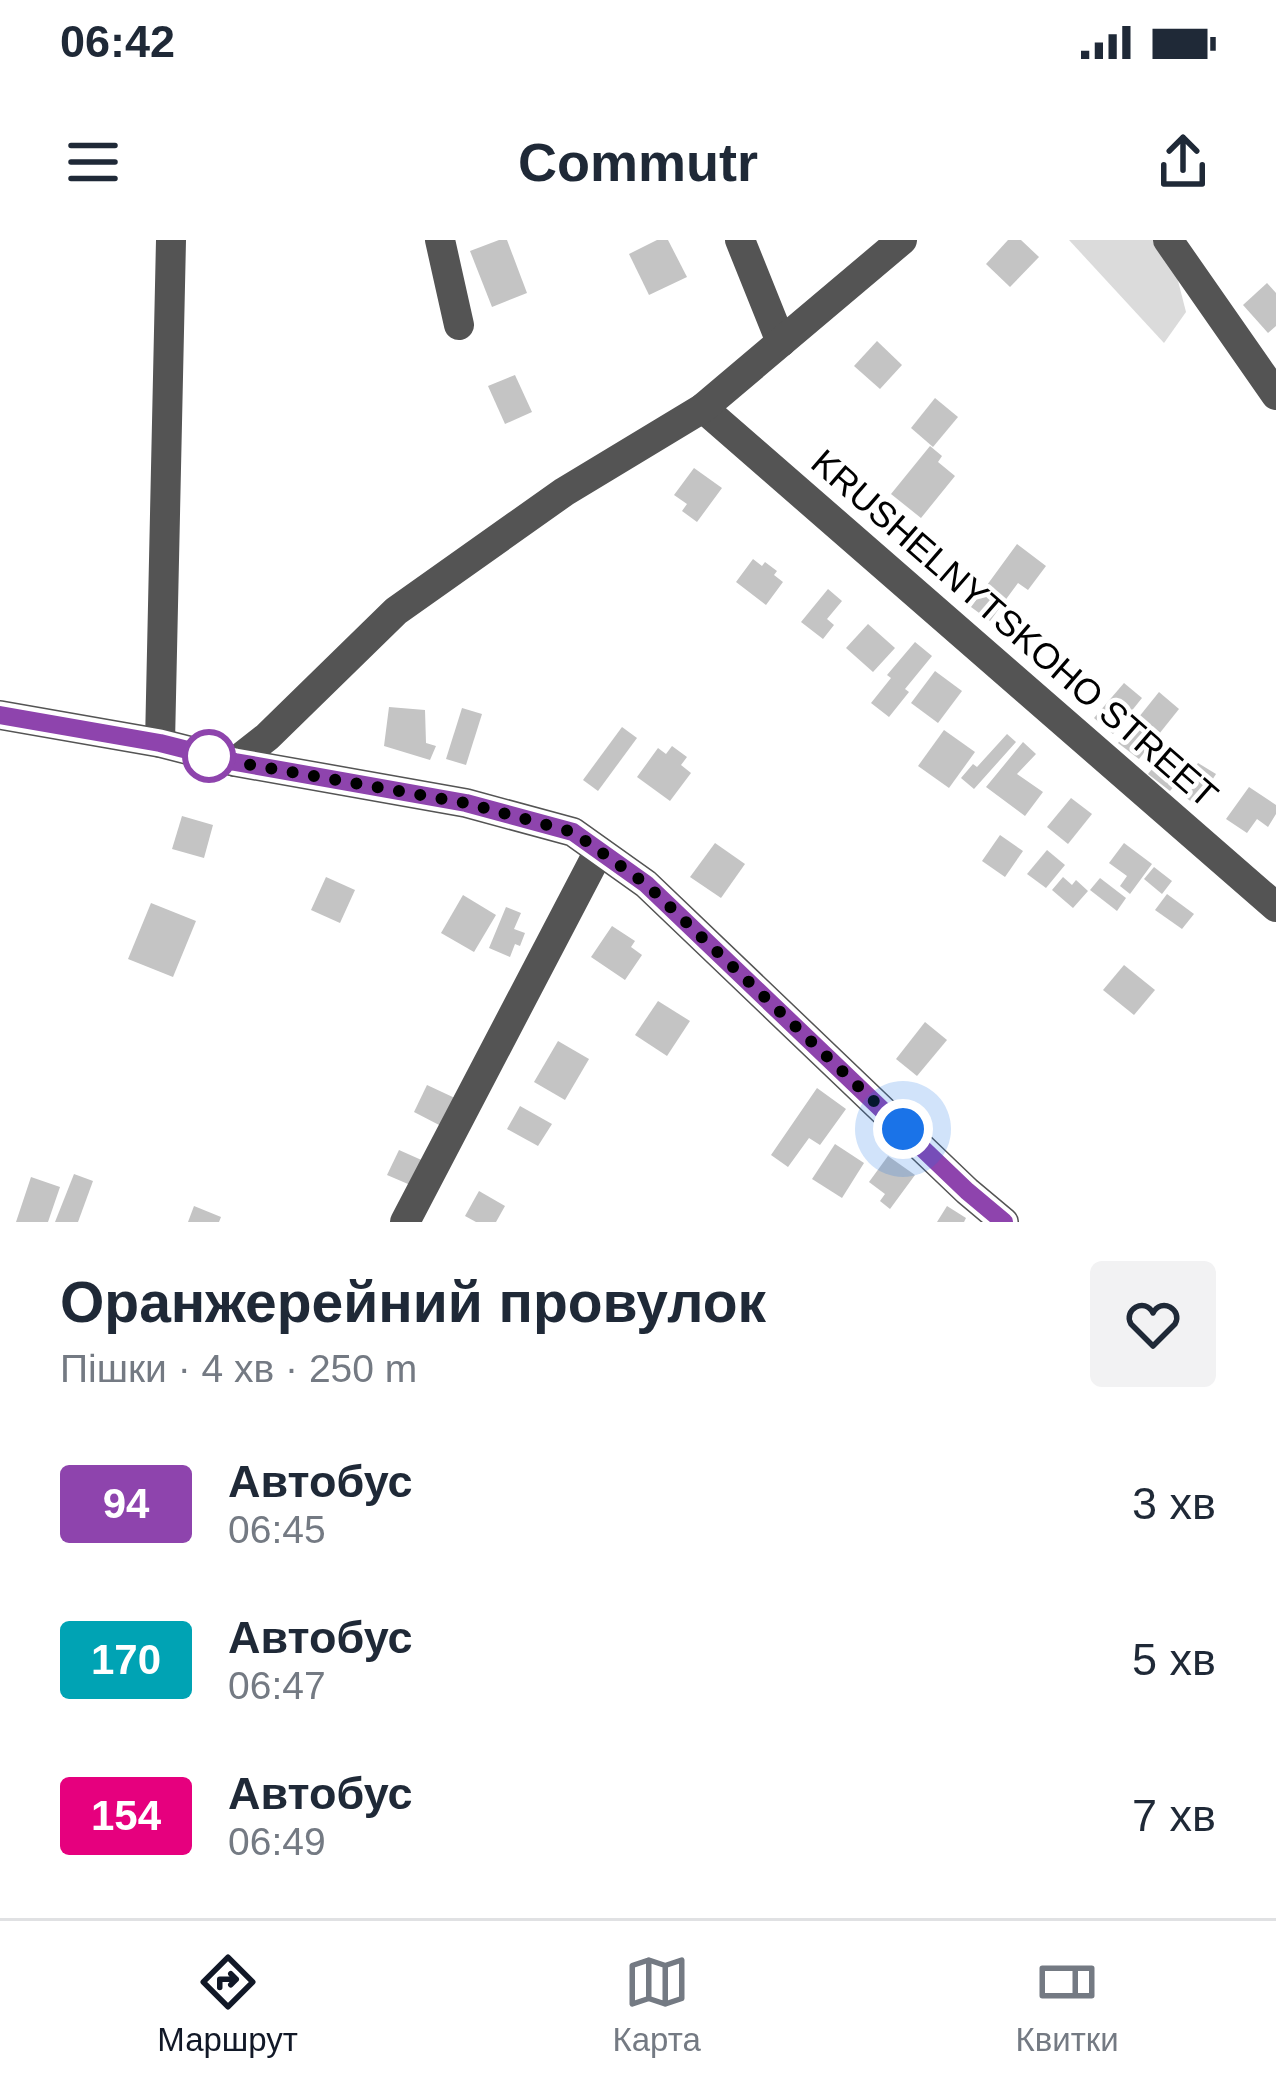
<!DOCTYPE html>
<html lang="uk">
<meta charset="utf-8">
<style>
:root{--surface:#fff;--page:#f2f2f3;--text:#1f2937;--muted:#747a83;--line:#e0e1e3;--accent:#111827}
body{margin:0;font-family:Helvetica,sans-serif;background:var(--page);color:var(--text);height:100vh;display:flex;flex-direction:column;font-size:45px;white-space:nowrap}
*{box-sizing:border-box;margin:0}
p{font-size:39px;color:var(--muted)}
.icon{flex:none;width:66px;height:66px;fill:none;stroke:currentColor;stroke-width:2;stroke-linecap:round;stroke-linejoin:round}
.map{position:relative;height:982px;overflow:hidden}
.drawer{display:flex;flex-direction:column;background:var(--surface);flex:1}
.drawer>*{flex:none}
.badge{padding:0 24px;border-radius:9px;font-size:42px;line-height:78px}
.you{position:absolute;width:60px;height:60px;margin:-30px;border:9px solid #fff;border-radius:50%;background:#1a73e8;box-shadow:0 0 0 18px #1a73e833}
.map>.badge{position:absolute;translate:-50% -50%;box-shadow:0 0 0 6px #fff}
.round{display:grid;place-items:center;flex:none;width:126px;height:126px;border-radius:12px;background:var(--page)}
.overview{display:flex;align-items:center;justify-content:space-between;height:204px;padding:0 60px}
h1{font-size:57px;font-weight:700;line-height:90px}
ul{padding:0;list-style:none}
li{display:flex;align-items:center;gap:36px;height:156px;padding:0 60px}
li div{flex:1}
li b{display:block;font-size:45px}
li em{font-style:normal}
li .badge{min-width:132px;font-weight:700;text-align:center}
.status{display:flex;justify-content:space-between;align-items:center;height:84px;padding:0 60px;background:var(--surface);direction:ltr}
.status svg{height:33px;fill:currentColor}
header{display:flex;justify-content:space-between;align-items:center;height:156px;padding:0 60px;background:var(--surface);font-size:54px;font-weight:700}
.tabs{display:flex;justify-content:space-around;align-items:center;height:168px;border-top:3px solid var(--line);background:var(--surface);font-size:33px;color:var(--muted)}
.tabs a{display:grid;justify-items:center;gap:6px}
.tabs .selected{color:var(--accent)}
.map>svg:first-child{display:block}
</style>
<div class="status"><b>06:42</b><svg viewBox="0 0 49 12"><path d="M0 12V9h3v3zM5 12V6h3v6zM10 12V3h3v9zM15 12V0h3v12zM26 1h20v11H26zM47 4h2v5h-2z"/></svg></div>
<header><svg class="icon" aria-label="menu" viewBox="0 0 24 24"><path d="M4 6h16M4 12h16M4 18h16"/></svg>Commutr<svg class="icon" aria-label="share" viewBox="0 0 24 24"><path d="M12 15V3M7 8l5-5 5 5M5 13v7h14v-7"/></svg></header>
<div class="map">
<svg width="1276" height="982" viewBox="0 0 1276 982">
<rect width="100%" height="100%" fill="#fff"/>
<path fill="#dbdbdb" d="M1069,0H1155L1175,29L1186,72L1164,103Z"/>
<g fill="#c4c4c4">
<path d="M499,0H507L527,53L492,67L470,11Z"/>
<path d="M657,0H668L687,37L649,55L629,14Z"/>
<path d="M1008,0H1021L1039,17L1010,47L986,24Z"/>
<path d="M1267,43L1276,53V86L1268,93L1243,65Z"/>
<path d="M877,101L902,125L880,149L854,126Z"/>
<path d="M515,135L532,172L505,184L488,146Z"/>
<path d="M935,158L958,177L933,207L911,188Z"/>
<path d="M930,206L942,216L938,222L955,236L921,278L891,254Z"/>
<path d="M694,228L722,248L697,282L682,271L687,264L674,255Z"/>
<path d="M1017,304L1046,326L1028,350L1018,343L990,381L971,367Z"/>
<path d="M753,319L762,326L765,322L777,331L774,335L783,342L766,365L736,342Z"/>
<path d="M828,349L842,361L827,379L834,385L823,399L801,382Z"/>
<path d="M868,384L895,408L873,432L846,408Z"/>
<path d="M915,402L932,416L905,449L909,452L889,477L871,463L891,438L887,435Z"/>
<path d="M935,431L962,451L938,483L911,463Z"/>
<path d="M1124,443L1142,458L1113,494L1094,478Z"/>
<path d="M1159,452L1179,469L1139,519L1118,503Z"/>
<path d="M389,467L425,470L426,503L436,506L430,520L384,506Z"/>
<path d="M462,468L482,474L466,525L446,519Z"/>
<path d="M622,487L637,498L598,551L583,540Z"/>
<path d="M944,490L975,512L949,548L918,526Z"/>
<path d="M1007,494L1016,502L974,549L961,538L973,524L977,527Z"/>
<path d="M1023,502L1036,514L1017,534L1043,552L1025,576L986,547Z"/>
<path d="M672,506L687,517L681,525L691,533L670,561L637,537L658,508L666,514Z"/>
<path d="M1162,517L1184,534L1170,551L1148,534Z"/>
<path d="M1198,523L1216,534L1196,565L1178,552Z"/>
<path d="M1249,547L1276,565V574L1268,587L1257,579L1247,593L1226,579Z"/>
<path d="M1071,558L1092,574L1068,604L1047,587Z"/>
<path d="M182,576L213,585L204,618L172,609Z"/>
<path d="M1000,595L1023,611L1005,637L982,621Z"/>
<path d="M715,603L745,624L721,658L690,637Z"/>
<path d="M1124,603L1152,624L1130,654L1120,646L1127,636L1109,623Z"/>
<path d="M1047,610L1065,625L1046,648L1027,634Z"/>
<path d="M1154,627L1172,641L1162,654L1144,639Z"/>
<path d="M326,637L355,650L340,683L311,670Z"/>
<path d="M1063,637L1072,645L1076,640L1088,651L1073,668L1052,650Z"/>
<path d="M1100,638L1126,658L1117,671L1090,650Z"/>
<path d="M1167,654L1194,674L1182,689L1155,670Z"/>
<path d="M463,655L496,675L474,712L441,693Z"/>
<path d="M151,663L196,681L173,737L128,719Z"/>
<path d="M506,667L521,673L514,689L525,693L520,706L515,704L510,717L489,708Z"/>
<path d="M612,686L635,701L631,707L642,715L625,740L591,717Z"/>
<path d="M1124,725L1155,750L1134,775L1103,750Z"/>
<path d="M658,761L690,781L667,816L635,795Z"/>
<path d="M925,782L947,800L917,836L896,819Z"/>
<path d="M558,801L589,819L565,860L534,842Z"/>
<path d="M427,845L457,859L443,887L414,872Z"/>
<path d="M817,848L846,869L820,905L809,898L788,927L771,915Z"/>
<path d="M520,866L552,884L538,906L507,889Z"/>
<path d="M835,904L864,923L842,958L812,939Z"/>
<path d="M399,910L426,922L415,947L387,935Z"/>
<path d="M888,916L915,935L890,969L880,961L885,954L869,942Z"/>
<path d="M74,934L93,941L78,982H55Z"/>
<path d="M31,937L60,947L48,982H16Z"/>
<path d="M479,951L505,966L496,982H476L465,976Z"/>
<path d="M194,966L221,977L219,982H188Z"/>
<path d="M947,966L966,978L964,982H937Z"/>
</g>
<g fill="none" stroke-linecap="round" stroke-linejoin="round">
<g stroke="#545454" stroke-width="30">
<path d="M440,0L459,85"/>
<path d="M740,0L781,102"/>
<path d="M1168,0L1276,155"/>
<path d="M703,168L1276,667"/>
<path d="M0,475L160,503L235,522L466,563L573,592L646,644L967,951L1004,982"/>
<path d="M160,503L171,0"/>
<path d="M235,522L267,497L396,371L564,252L703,168L902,0"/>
<path d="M405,982L599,611"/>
</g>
</g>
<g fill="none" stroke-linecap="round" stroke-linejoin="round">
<g stroke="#fff" stroke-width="27">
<path id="line" d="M0,475L160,503L235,522L466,563L573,592L646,644L967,951L1004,982"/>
</g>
<use href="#line" stroke="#8e44ad" stroke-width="18"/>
<path stroke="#000" stroke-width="12" stroke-dasharray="0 21.6" d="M209,516L198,513L235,522L466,563L573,592L646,644L903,889"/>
</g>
<circle fill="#fff" stroke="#8e44ad" stroke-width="6" cx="209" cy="516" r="24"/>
<g text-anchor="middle" stroke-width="9" stroke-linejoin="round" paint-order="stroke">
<g font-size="36" fill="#000" stroke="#fff">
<text transform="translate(1015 388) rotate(41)" y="13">KRUSHELNYTSKOHO STREET</text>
</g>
</g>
</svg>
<div class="you" style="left:903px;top:889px"></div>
</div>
<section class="drawer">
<div class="overview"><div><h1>Оранжерейний провулок</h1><p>Пішки · 4 хв · 250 m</p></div><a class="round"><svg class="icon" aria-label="heart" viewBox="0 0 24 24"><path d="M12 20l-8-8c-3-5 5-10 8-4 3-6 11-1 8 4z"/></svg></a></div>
<ul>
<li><span class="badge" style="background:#8e44ad;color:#fff">94</span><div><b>Автобус</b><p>06:45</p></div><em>3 хв</em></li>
<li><span class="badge" style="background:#00a3b4;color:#fff">170</span><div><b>Автобус</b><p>06:47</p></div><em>5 хв</em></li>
<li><span class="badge" style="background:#e6007e;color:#fff">154</span><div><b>Автобус</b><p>06:49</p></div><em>7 хв</em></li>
</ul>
</section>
<nav class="tabs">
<a class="selected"><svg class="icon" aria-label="directions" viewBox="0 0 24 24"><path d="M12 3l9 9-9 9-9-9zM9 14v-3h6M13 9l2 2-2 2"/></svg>Маршрут</a>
<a><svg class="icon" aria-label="map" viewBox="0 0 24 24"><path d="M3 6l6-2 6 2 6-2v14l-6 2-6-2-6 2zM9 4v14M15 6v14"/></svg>Карта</a>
<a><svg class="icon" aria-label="tickets" viewBox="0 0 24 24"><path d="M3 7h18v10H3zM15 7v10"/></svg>Квитки</a>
</nav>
